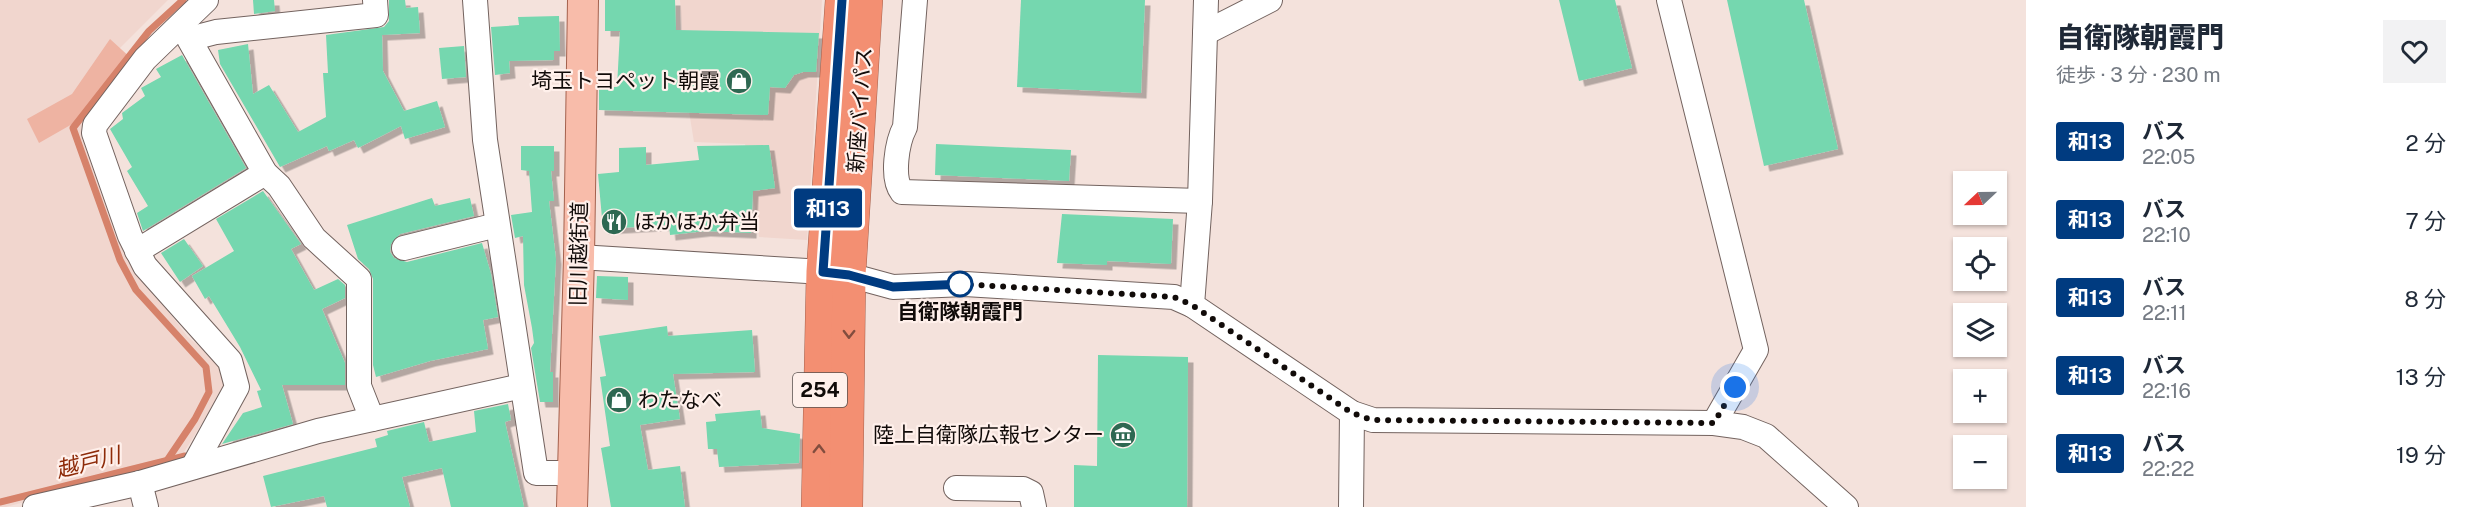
<!DOCTYPE html>
<html lang="ja">
<meta charset="utf-8">
<style>
:root{--surface:#fff;--page:#f2f2f3;--text:#1f2937;--muted:#747a83}
body{margin:0;font-family:"Public Sans","Noto Sans JP",sans-serif;background:var(--page);color:var(--text);height:100vh;display:flex;flex-direction:column;font-size:22px;white-space:nowrap}
*{box-sizing:border-box;margin:0}
p{font-size:20px;color:var(--muted)}
.icon{flex:none;width:33px;height:33px;fill:none;stroke:currentColor;stroke-width:2;stroke-linecap:round;stroke-linejoin:round}
.map{position:relative;flex:1;overflow:hidden}
.drawer{display:flex;flex-direction:column;background:var(--surface);width:450px}
.drawer>*{flex:none}
.badge{padding:0 12px;border-radius:4px;font-size:21px;line-height:39px}
.needle{width:39px;rotate:248deg}
.tools{position:absolute;left:1953px;top:171px;display:grid;gap:12px}
.tools a{display:grid;place-items:center;width:54px;height:54px;border-radius:0px;background:var(--surface);box-shadow:0 2px 4px #0004;font-size:30px}
.you{position:absolute;width:30px;height:30px;margin:-15px;border:4px solid #fff;border-radius:50%;background:#1a73e8;box-shadow:0 0 0 9px #1a73e833}
.map>.badge{position:absolute;translate:-50% -50%;box-shadow:0 0 0 3px #fff}
.round{display:grid;place-items:center;flex:none;width:63px;height:63px;border-radius:0px;background:var(--page)}
.head{display:flex;align-items:center;justify-content:space-between;height:102px;padding:0 30px}
h1{font-size:28px;font-weight:800;line-height:45px}
ul{padding:0;list-style:none}
li{display:flex;align-items:center;gap:18px;height:78px;padding:0 30px}
li div{flex:1}
li b{display:block;font-size:22px}
li em{font-style:normal}
li .badge{min-width:66px;font-weight:700;text-align:center}
main{display:flex;flex:1;min-height:0}
.map>svg:first-child{display:block}
</style>
<main>
<div class="map">
<svg width="2026" height="507" viewBox="0 0 2026 507">
<defs>
<filter id="shadow"><feDropShadow dx="5.5" dy="5.5" stdDeviation="0" flood-color="#0004"/></filter>
</defs>
<rect width="100%" height="100%" fill="#f4e2dc"/>
<g fill="#f1d6ce">
<path d="M0,0H168L117,51L130,65L81,128L128,259L187,336L220,365L224,388L179,460L6,507H0Z"/>
<path d="M680,0H822L807,240L759,237L745,144L694,142L686,93Z"/>
</g>
<path fill="#eeb3a2" d="M110,39L133,60L88,115L39,143L27,119L72,94Z"/>
<g fill="none" stroke-linecap="round" stroke-linejoin="round">
<g stroke="#d6826a" stroke-width="7">
<path d="M166,462L195,419L209,392L206,367L136,290L120,260L73,128L149,31L183,0"/>
<path d="M0,502L185,456"/>
</g>
</g>
<g fill="#74d7af" filter="url(#shadow)">
<path d="M253,0H274L275,11L254,14Z"/>
<path d="M389,0H405L406,8L418,7L420,33L382,35L383,71L404,111L437,101L445,127L405,139L401,126L358,148L354,140L329,151L327,146L280,167L220,64L218,50L248,44L253,94L269,85L298,132L326,117L323,73H328L326,35L384,27L389,21Z"/>
<path d="M605,0H675L676,30L819,33L816,72H803L794,75L785,88L770,87L768,115L599,110V87H617L620,31H605Z"/>
<path d="M1021,0H1145L1141,93L1017,87Z"/>
<path d="M1559,0H1615L1632,68L1579,81Z"/>
<path d="M1727,0H1804L1838,149L1764,166Z"/>
<path d="M559,16L560,51H554V60L509,61L510,73L495,75L491,27L519,25L518,17Z"/>
<path d="M464,46L466,77L442,79L439,48Z"/>
<path d="M182,55L246,168L143,231L137,213L148,206L127,171L132,167L110,129L123,119L122,113L145,96L141,88L161,77L156,69Z"/>
<path d="M936,144L1071,150L1069,181L935,175Z"/>
<path d="M769,145L775,188L753,191L751,233L705,231L670,235L669,225L603,229L598,174L619,172V148L646,147V165L699,160L697,146Z"/>
<path d="M521,146H554V171H551L554,201H549L556,259L550,372H553V402H540L531,348L534,343L532,328L524,285L523,236L515,238L511,215L532,212L529,171L521,170Z"/>
<path d="M263,191L301,244L291,249L314,290L338,279L345,285V298L322,309L345,363V385H282L293,424L222,444L243,413L262,407L257,391L261,390L240,347L209,296L205,299L192,276L234,251L216,219Z"/>
<path d="M432,198L435,206L470,198L474,216L400,234L391,244L390,252L394,258L407,262L482,243L491,274L498,317L483,320L488,349L430,361L376,377L373,365V279L369,269L358,259L347,225Z"/>
<path d="M1062,214L1173,219L1171,264L1107,261V265L1057,263Z"/>
<path d="M184,239L203,266L180,282L161,253Z"/>
<path d="M597,276L628,277V300L596,298Z"/>
<path d="M667,326L668,336L752,330L755,372L673,374L680,419L640,425L648,470L680,466L685,507H611L601,448L610,446L600,377L606,376L599,336Z"/>
<path d="M1098,355L1188,357L1187,507H1074V465L1097,466Z"/>
<path d="M508,404L511,420L505,422L524,507H451L442,468L402,477L410,507H327L324,496L271,507L263,476L377,447L375,439L388,435L387,431L424,422L429,442L476,432L474,411Z"/>
<path d="M760,410L762,428L800,434L799,463L719,467L717,449H708L706,422L716,421L715,414Z"/>
</g>
<g fill="none" stroke-linecap="round" stroke-linejoin="round">
<g stroke="#73635f" stroke-width="26">
<g id="minor">
<path d="M475,0L485,140L536,473H571"/>
<path d="M915,0L905,127C897,142 891,178 902,192L1200,201"/>
<path d="M1206,0L1200,201L1192,305L1352,413L1373,420L1714,423L1743,427L1766,436L1846,507"/>
<path d="M1669,0L1756,350L1714,423"/>
<path d="M1205,33L1270,0"/>
<path d="M404,248L497,225"/>
<path d="M137,251L265,173"/>
<path d="M579,257L823,272L849,275L893,287L965,284L1174,297L1192,305"/>
<path d="M372,419L359,386V279L314,238L279,186L265,173L189,39L216,32L376,15L375,0"/>
<path d="M193,467L237,387L230,361L145,266L130,236L94,133L95,125L145,59L206,0"/>
<path d="M140,483L146,507"/>
<path d="M956,488L1023,489L1031,493L1034,507"/>
<path d="M35,507L140,483L318,431L522,386"/>
<path d="M1351,507L1352,413"/>
</g>
</g>
<g stroke="#a4614d" stroke-width="32">
<path id="major" d="M572,507L579,257L583,0"/>
</g>
<g stroke="#a4614d" stroke-width="34">
<g id="highway">
<path d="M818,507L823,272L842,0"/>
<path d="M846,507L849,275L866,0"/>
</g>
</g>
<use href="#minor" stroke="#fff" stroke-width="24"/>
<use href="#major" stroke="#f8bcaa" stroke-width="30"/>
<use href="#highway" stroke="#f38f72" stroke-width="33"/>
</g>
<defs><path id="oneway-chevron" d="M-2-3.5L2.5 0L-2 3.5" fill="none" stroke-width="1.6" stroke-linecap="round" stroke-linejoin="round" transform="scale(1.5)"/></defs>
<g stroke="#824d3e">
<use href="#oneway-chevron" transform="translate(849 334) rotate(91)"/>
<use href="#oneway-chevron" transform="translate(819 449) rotate(-89)"/>
</g>
<g fill="none" stroke-linecap="round" stroke-linejoin="round">
<g stroke="#fff" stroke-width="14">
<path id="line" d="M842,0L823,272L849,275L893,287L965,284"/>
</g>
<use href="#line" stroke="#003b80" stroke-width="9"/>
<path stroke="#110b09" stroke-width="6" stroke-dasharray="0 10.8" d="M960,284L1174,297L1192,305L1352,413L1372,420L1714,423L1735,387"/>
</g>
<defs>
<g id="shop-disc" transform="scale(1.35)"><circle r="9.5" fill="#2e6852" stroke="#fff0eb"/><path d="M-5-2.5h2.3a2.7 3.5 0 0 1 5.4 0H5L5.5 6h-11ZM-1.5-2.5h3a1.5 2.3 0 0 0-3 0Z" fill="#fff"/></g>
<g id="restaurant-disc" transform="scale(1.35)"><circle r="9.5" fill="#2e6852" stroke="#fff0eb"/><path d="M-5-6h1v4h1v-4h1v4h1v-4h1v5L-1.5 .5V6h-2V.5L-5-1ZM5-6V6H3V1.5H1.5Q1.5-4 5-6Z" fill="#fff"/></g>
<g id="museum-disc" transform="scale(1.35)"><circle r="9.5" fill="#2e6852" stroke="#fff0eb"/><path d="M0-6L6-3V-2H-6V-3ZM-5-1h2V3h-2ZM-1-1h2V3h-2ZM3-1h2V3H3ZM-6 4H6V6H-6Z" fill="#fff"/></g>
</defs>
<g fill-rule="evenodd">
<use href="#shop-disc" x="739" y="81"/>
<use href="#restaurant-disc" x="614" y="222"/>
<use href="#shop-disc" x="619" y="400"/>
<use href="#museum-disc" x="1123" y="435"/>
</g>
<circle fill="#fff" stroke="#003b80" stroke-width="3" cx="960" cy="284" r="12"/>
<g text-anchor="middle" stroke-width="4.5" stroke-linejoin="round" paint-order="stroke">
<rect fill="#fff0eb" stroke="#58504d" stroke-width="1.5" x="793" y="373" width="54" height="34" rx="4.5"/>
<g font-size="20" font-weight="bold" fill="#110b09">
<text x="820" y="397">254</text>
</g>
<g font-size="21" fill="#110b09" stroke="#fff0eb" text-anchor="end">
<text x="720" y="88">埼玉トヨペット朝霞</text>
<text x="634" y="229" text-anchor="start">ほかほか弁当</text>
<text x="638" y="407" text-anchor="start">わたなべ</text>
<text x="1104" y="442">陸上自衛隊広報センター</text>
</g>
<g font-size="21" fill="#110b09" stroke="#fff0eb">
<text transform="translate(860 110) rotate(-86)" y="7">新座バイパス</text>
<text transform="translate(579 254) rotate(-89)" y="7">旧川越街道</text>
</g>
<g font-size="21" font-weight="bold" fill="#110b09" stroke="#fff0eb">
<text x="960" y="319">自衛隊朝霞門</text>
</g>
<g font-size="22" font-style="italic" fill="#8e2b09" stroke="#fff0eb">
<text transform="translate(88 462) rotate(-14)" y="8">越戸川</text>
</g>
</g>
</svg>
<div class="tools">
<a><svg class="needle" viewBox="-14 -14 28 28"><path d="M0-13l5 13h-10z" fill="#e53935"/><path d="M0 13l5-13h-10z" fill="#747a83"/></svg></a>
<a><svg class="icon" aria-label="locate" viewBox="0 0 24 24"><circle cx="12" cy="12" r="6"/><path d="M12 2v4M12 18v4M2 12h4M18 12h4"/></svg></a>
<a><svg class="icon" aria-label="layers" viewBox="0 0 24 24"><path d="M12 4l9 5-9 5-9-5zM3 14l9 5 9-5"/></svg></a>
<a>+</a>
<a>−</a>
</div>
<div class="you" style="left:1735px;top:387px"></div>
<b class="badge" style="left:828px;top:208px;background:#003b80;color:#fff">和13</b>
</div>
<section class="drawer">
<div class="head"><div><h1>自衛隊朝霞門</h1><p>徒歩 · 3 分 · 230 m</p></div><a class="round"><svg class="icon" aria-label="heart" viewBox="0 0 24 24"><path d="M12 20l-8-8c-3-5 5-10 8-4 3-6 11-1 8 4z"/></svg></a></div>
<ul>
<li><span class="badge" style="background:#003b80;color:#fff">和13</span><div><b>バス</b><p>22:05</p></div><em>2 分</em></li>
<li><span class="badge" style="background:#003b80;color:#fff">和13</span><div><b>バス</b><p>22:10</p></div><em>7 分</em></li>
<li><span class="badge" style="background:#003b80;color:#fff">和13</span><div><b>バス</b><p>22:11</p></div><em>8 分</em></li>
<li><span class="badge" style="background:#003b80;color:#fff">和13</span><div><b>バス</b><p>22:16</p></div><em>13 分</em></li>
<li><span class="badge" style="background:#003b80;color:#fff">和13</span><div><b>バス</b><p>22:22</p></div><em>19 分</em></li>
</ul>
</section>
</main>
